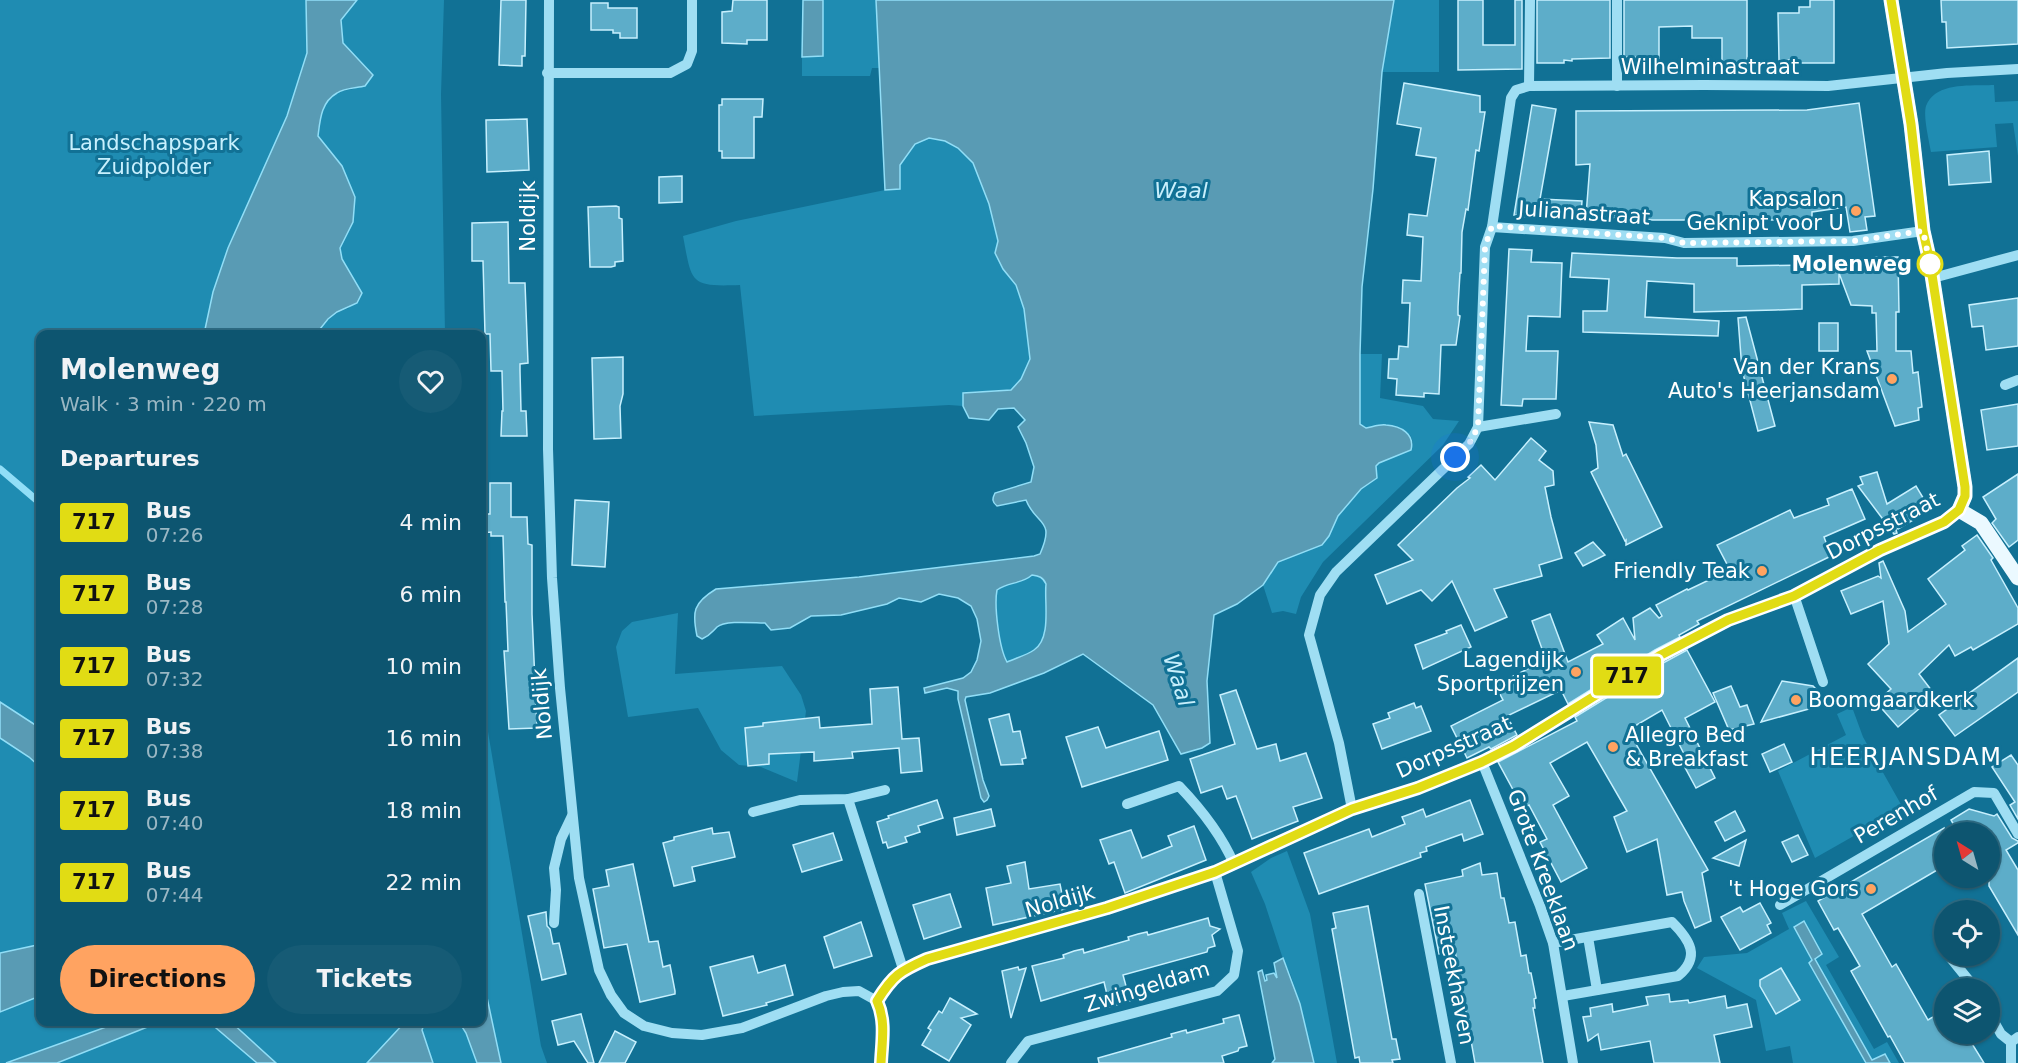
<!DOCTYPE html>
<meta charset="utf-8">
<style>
:root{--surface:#0d5570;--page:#165b75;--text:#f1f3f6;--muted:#9ab7c3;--line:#2d6b83;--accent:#ffa361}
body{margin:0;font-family:"DejaVu Sans",sans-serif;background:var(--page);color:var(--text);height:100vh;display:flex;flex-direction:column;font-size:22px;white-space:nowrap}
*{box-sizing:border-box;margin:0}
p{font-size:20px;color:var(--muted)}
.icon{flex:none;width:33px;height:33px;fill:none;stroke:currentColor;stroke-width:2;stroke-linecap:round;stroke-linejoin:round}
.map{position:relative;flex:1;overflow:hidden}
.sheet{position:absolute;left:36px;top:330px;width:450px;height:696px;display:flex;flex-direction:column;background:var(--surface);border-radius:12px;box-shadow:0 2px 4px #0004,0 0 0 2px var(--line)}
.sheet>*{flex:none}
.badge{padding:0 12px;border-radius:4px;font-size:21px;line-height:39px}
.needle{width:39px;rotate:323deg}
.controls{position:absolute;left:1934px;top:822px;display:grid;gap:12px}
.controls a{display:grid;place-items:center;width:66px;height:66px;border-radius:50%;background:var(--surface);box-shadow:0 2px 4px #0004,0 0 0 2px var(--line);font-size:30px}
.you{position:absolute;width:30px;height:30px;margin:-15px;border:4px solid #fff;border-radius:50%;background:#1a73e8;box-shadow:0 0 0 9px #1a73e833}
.map>.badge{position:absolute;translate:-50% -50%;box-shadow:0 0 0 3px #fff}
h2{padding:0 24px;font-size:22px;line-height:54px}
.round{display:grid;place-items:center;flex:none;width:63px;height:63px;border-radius:32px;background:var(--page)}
.headline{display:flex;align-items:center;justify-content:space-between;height:102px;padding:0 24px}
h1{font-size:28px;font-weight:800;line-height:45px}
.cta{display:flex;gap:12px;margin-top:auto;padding:12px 24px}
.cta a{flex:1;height:69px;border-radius:36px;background:var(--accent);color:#111;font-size:24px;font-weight:800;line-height:69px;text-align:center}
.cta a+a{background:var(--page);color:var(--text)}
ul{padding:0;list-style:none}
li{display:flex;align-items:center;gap:18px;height:72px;padding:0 24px}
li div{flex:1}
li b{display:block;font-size:22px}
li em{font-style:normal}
li .badge{min-width:66px;font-weight:700;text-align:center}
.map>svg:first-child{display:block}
</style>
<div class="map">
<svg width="2018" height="1063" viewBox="0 0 2018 1063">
<rect width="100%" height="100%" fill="#117195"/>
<g fill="#1f8cb2">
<path d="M0,0H326L299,334H40V1022H405L367,1063H0Z"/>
<path d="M357,0H444L441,94L445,334H316C326,321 333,313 349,308L347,266L342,259L340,248L353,222L342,166L318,136L320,114L327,102L337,92L353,89L373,75L343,43L341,20Z"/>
<path d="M823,0H876L880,68H872L870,76H802V57L823,56Z"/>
<path d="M1394,0H1439V72H1382Z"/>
<path d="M1994,85L1995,102L2018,101V156L2013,123L1995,124L1997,147L1931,152C1929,140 1923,116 1926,106C1935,81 1974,86 1994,85Z"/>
<path d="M929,138L945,141L958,148L973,163L989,204L998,241L1003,269L1016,285L1024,309L1030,359L1021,379L1011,390L964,392L963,406L949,405L754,416L740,285C689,287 692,283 683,236L736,221L885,190L900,189V165L915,144Z"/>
<path d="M1360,354H1382L1380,398L1423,406L1433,419L1459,421L1443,445L1323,562L1301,597L1296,614L1283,611L1272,613L1263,585L1278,562L1322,545L1329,536L1338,516L1361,489L1377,478L1376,466L1379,462L1411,450L1413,442L1410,435L1387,425L1366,428L1360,424Z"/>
<path d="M1032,575C1039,576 1043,577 1046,584C1044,602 1052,638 1034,650C1027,655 1016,658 1007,662C999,648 994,606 997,590C1008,582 1022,583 1032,575Z"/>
<path d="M678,613L675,674L782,666L801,695L806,711L797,782L761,767L739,765L721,750L698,708L628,717L616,647L622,631L632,622Z"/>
<path d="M1852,707L1863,737L1903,808L1815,858L1778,771L1846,735L1837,714Z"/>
<path d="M482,713L486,720L541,1046L547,1063H501L482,974Z"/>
<path d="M1287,851L1310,914L1337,1063H1314L1300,1004L1291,976L1282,956L1265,904L1251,872L1271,858Z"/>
<path d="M1806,901L1839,957L1826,965L1874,1049L1887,1042L1899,1063H1890L1885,1054L1872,1061L1815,959L1822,953L1794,927L1812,961L1809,963L1866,1063H1793L1790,1046L1766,1051L1756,1000L1697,968L1704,957L1747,953L1789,929L1782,913Z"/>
<path d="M425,1022H459L466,1033L477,1063H433L422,1030Z"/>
</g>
<g fill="#599bb4" stroke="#91def7" stroke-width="1.5" fill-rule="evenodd">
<path d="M306,0H357L341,20L343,43L373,75L365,86C357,88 344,88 337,93C321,102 320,120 318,136L342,166L355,197L353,222L340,248L342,259L362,293L357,303L337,312L328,319L316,334H204L213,292L228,248L287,116L307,53Z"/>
<path d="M803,0H823V56L802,57Z"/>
<path d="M876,0H1394L1382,72L1373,189L1362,287L1360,354V424L1366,428C1372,427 1380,424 1386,425C1401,426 1415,434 1411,450L1379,463L1376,466L1377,478L1361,489L1338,516L1329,536L1322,545L1278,562L1263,585L1237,604L1214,615L1207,681L1210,743L1202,748L1181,754L1153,705L1083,654L1044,673L990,693L966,697L965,700L983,780L989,796L987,800L984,802L981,798L958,699V691L947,688L925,693L924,688L963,678L971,672L977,660L981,641L977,619L971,606L958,598L939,594L921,602L899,598L887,604L841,615L811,616L790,628L771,630L765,623C754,623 725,620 717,627C711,633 711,635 702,639L697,636C692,612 693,603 716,589L859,577L1034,556L1040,554C1056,518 1036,526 1026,500L997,506C992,502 992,499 995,493L1031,482L1034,467L1026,443L1018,427L1025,420L1014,408L998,409L989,420L969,418L963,406V393L1011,390L1021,379L1030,359L1024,309L1016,285L1003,269L995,253L998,241L989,204L973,163L958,148L945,141L929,138L915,144L900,165V189L885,190ZM1032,575C1039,576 1043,577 1046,584C1044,602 1052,638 1034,650C1027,655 1016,658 1007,662C999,648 994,606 997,590C1008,582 1022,584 1032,575Z"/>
<path d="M0,702L40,728V767L29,757L0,738Z"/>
<path d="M1804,921L1822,954L1815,959L1872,1060L1885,1054L1890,1063H1866L1809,963L1812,960L1794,927Z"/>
<path d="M40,941V996L0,1012V953L37,945Z"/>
<path d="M1283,958L1300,1004L1314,1063H1272L1275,1059L1258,972L1262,970L1265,981L1267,980L1266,975L1274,973L1277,978L1274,963Z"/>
<path d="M482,974L501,1063H477L466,1033L459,1022H482Z"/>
<path d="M120,1022H160L57,1063H6Z"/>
<path d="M209,1022H231L276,1063H257Z"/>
<path d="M405,1022H425L422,1030L433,1063H367Z"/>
</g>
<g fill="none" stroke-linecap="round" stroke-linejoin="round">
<path stroke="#91def7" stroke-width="7" d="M0,469L40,503"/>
</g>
<g fill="#5dadc9" stroke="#c7f0fe" stroke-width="1.5">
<path d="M501,0H526L525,56H522V66L499,65Z"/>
<path d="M733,0H767V40H747V44L722,43V12L732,11Z"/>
<path d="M1458,0H1483V45H1515V0H1522V69L1458,70Z"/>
<path d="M1537,0H1610V58L1572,59V61L1564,60V63H1537Z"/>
<path d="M1624,0H1747V62H1722V38H1692V26L1659,27V62H1635V57H1624Z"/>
<path d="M1810,0H1834V63H1797V60H1779L1778,13H1799V7H1810Z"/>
<path d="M1941,0H2018V44L1947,48L1946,22H1942Z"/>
<path d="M591,3H608V8H637V38H620V33H613V30H591Z"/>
<path d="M1404,83L1480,96V112H1485L1479,151L1476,150L1468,210L1466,209L1462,232L1461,273H1460L1458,307V315L1460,316L1456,345H1441L1439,394L1424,393V397L1396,395L1397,379L1388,378L1389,359H1398L1399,346L1408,347L1410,303H1402L1403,280L1421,281L1423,237L1407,235L1409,214L1427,216L1436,158L1416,155L1421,128L1397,124Z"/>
<path d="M722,99H763L762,117H754V158H722V151H719V105H722Z"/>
<path d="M1859,103L1875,216L1865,217L1867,230L1850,232L1846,207L1812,212V220H1653L1586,216L1590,164L1576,165V111L1807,110Z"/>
<path d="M1532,105L1556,109L1540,199L1582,201L1581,215H1537L1536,218L1514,215Z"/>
<path d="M527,119L529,170L487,172L486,120Z"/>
<path d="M1989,151L1991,182L1949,185L1947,155Z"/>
<path d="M682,176V202L659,203V177Z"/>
<path d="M616,206L619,207V218L622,219L623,261L615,262V266L611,267H590L588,207Z"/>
<path d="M508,222L509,283H525L528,363L520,364V371L521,411H526L527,436H501L502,411H503L502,371H491L490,334H485L483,261H472V223Z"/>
<path d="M1509,249L1532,250L1531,262L1562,263L1560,317L1528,316L1526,351H1558L1556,399H1523L1522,406L1501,405Z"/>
<path d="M1572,253L1677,258H1737V266L1872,264V257H1898L1899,312H1896V351H1911L1913,373L1918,372L1922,407L1918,408L1919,420L1895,426L1867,351H1877L1876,313H1872V306L1851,305L1839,273V284L1802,285V309L1776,310L1694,312V284L1647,281L1645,317L1719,321L1718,336L1583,332V311H1607L1609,279L1570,277Z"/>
<path d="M2018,298V346L1986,350L1983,326L1972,327L1969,305Z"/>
<path d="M1746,317L1775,426L1758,431L1742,370L1738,318Z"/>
<rect x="1819" y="323" width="19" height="28"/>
<path d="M623,357V394L620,406L621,438L594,439L592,358Z"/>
<path d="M2018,404V446L1987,450L1981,410Z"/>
<path d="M1589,422L1613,425L1623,456L1626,454L1662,527L1626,545V540L1625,541L1591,472L1598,468L1596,445Z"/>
<path d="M1531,438L1546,451L1539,460L1553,471L1554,485L1545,487L1551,517L1562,558L1539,565L1542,576L1494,589L1507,617L1475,631L1452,581L1432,601L1421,590L1387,604L1375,575L1413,560L1398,545L1457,488L1470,478L1468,477L1481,465L1495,480Z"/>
<path d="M1877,472L1887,504L1916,486L1928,506L1922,509L1925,513L1898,529L1893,520L1897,533L1894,534L1858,486L1863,484L1860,477Z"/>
<path d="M2018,474V540L2009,547L1992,523L1996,519L1983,497Z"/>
<path d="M490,483H511V517H527L528,544L532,545V614L537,728L509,729L504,651H508L506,602H505L503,536H491V532L482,533V514H490Z"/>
<path d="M1852,489L1865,519L1824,537L1831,556L1697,621L1699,624L1679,635L1680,637L1655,650L1568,704L1561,690L1507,716L1517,735L1491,749L1489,747L1467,758L1451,726L1503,700L1495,685L1546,660L1532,621L1550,614L1568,662L1603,644L1597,635L1623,618L1635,640L1633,618L1650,608L1659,618L1662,616L1656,605L1687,589L1688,590L1730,570L1717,545L1790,510L1794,518L1829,505L1827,499Z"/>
<path d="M575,500L609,502L605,567L572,565Z"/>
<path d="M1977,535L1993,558L1991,560L2018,608V624L1973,650L1971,647L1955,656L1949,645L1919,674L1935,695L1898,727L1876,702L1891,689L1868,664L1889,644L1883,601L1851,614L1841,591L1878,576L1881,578L1879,563L1883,561L1905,611L1908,632L1946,604L1928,579L1965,550L1962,546Z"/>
<path d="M1593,542L1605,555L1583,566L1575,553Z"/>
<path d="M1461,625L1471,647L1423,669L1415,645L1447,633L1446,631Z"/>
<path d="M1687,650L1715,702L1685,718L1715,778L1696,788L1682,762L1687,760L1662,710L1628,730L1708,870L1702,873L1711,921L1695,928L1684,901L1682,892L1667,895L1657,839L1627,852L1614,817L1627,811L1587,742L1550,763L1569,796L1553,805L1587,868L1561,882L1540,842L1547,839L1529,805L1523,808L1498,762L1577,721L1575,717L1663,663Z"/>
<path d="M2018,658V692L1955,736L1939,715Z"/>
<path d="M1782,681L1813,686L1817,690L1820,706L1761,722Z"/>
<path d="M1731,686L1740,707L1747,705L1754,724L1729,730L1713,693Z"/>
<path d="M898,687L902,739L919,738L922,771L901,773L899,748L852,752L853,758L814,761V752L769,754V764L748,766L745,728L763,726V723L819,717L820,728L872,724L870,689Z"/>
<path d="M1236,690L1257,749L1276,744L1280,761L1306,753L1322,798L1293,807L1298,821L1252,839L1236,796L1227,799L1222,786L1201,793L1190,759L1235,744L1220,695Z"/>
<path d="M1414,703L1416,708L1421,706L1431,731L1382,749L1373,724L1390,718L1388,713Z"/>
<path d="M1009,714L1013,732L1020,731L1026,758L1022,759L1023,764L1001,765L989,719Z"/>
<path d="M1098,727L1106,748L1159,731L1168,760L1082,787L1066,737Z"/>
<path d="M1784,744L1792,762L1770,772L1762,754Z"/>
<path d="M2011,755L2018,765V819L2010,805L2015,802L1992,767Z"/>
<path d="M937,800L943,818L918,826L920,832L905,837L907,842L888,848L886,842L883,843L877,822L889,818L888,816Z"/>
<path d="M1470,800L1483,834L1464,841L1462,834L1426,847L1427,851L1420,853L1421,857L1319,894L1304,853L1369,829L1372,837L1405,824L1402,817L1413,813L1423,809L1426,817Z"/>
<path d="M991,809L995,826L957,835L954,818Z"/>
<path d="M1969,809L1994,816L1997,814L2012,838L2018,841V843L2006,850L2018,870V935L1989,886V832H1958L1951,820Z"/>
<path d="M1735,811L1745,831L1725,841L1715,822Z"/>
<path d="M1194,826L1206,860L1125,893L1114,862L1109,864L1100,840L1131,830L1142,858L1172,846L1168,836Z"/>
<path d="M712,828L713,834L729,832L735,857L692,867L695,881L674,886L663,843L674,840V837Z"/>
<path d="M1944,828V866L1862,914L1892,967L1896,964L1928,1020L1944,1010V1034H1966L1984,1063H1905L1890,1036L1888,1037L1851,971L1860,966L1838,928L1834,930L1818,901Z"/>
<path d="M833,833L842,860L802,872L793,845Z"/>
<path d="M1798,835L1808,855L1792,862L1782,842Z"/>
<path d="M1746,840L1739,866L1713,858Z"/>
<path d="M1025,862L1029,889L1060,884L1065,909L993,925L986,888L1011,883L1007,866Z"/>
<path d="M1480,863L1482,875L1497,873L1501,898H1504L1509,923L1515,922L1521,956L1526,955L1529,973H1531L1536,998L1534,999L1535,1008H1533L1543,1063H1475L1455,951L1439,954L1425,884L1463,876L1462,870Z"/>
<path d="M633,864L649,942L658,941L663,967L670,965L675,991V994L640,1002L627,944L604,948L593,889L609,886L606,870Z"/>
<path d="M950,894L961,927L924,939L913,905Z"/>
<path d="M1760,903L1771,923L1767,925L1771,933L1740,950L1721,917L1740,907L1743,912Z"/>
<path d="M1368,906L1392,1039H1396L1400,1059L1392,1060L1393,1063H1360L1359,1057L1355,1058L1332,929L1336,928L1333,913Z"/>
<path d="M546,912L547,926L550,929L553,944L559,943L566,974L542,980L528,916Z"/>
<path d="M1208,918L1210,926L1220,929L1212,935L1215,946L1208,948L1207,952L1123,975L1130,1001L1110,1007L1104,982L1041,1001L1032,966L1064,958L1063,955L1074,951L1083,949L1084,953L1129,940L1128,937L1138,934L1147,932L1148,935Z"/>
<path d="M861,922L872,956L834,968L824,937Z"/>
<path d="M753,956L758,973L785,965L793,995L766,1003L767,1005L723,1016L710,967Z"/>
<path d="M1018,967L1019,970L1026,968L1011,1018L1002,971Z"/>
<path d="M1781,968L1800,1000L1776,1014L1760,986V980Z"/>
<path d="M1669,994L1670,1002L1688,1000L1689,1003L1725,996L1727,1008L1747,1004L1752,1027L1714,1035L1720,1063H1654L1650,1041L1601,1050L1598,1034L1588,1041L1583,1017L1591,1016L1590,1008L1612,1004L1613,1012L1648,1005L1646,997Z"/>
<path d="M950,998L977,1014L961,1018L971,1025L949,1061L922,1045L931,1030L928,1028L939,1011L942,1013Z"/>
<path d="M581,1014L594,1063H588L574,1041L558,1045L552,1021Z"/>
<path d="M1239,1015L1247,1046L1239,1048L1238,1051L1222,1056L1224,1063H1099L1098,1058L1172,1037L1171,1034L1186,1030L1187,1033L1224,1023L1223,1019Z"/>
<path d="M615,1031L636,1042L625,1063H599Z"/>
</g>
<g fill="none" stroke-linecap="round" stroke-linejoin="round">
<g stroke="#9fdef3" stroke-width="10">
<path d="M549,0L548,449L552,578L560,688L579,878L599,970L611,995L624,1013L644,1026L672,1033L702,1035L742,1028L826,996L843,992L859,991L877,1001"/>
<path d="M1617,0V86"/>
<path d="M547,73H670L687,64L692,51V0"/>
<path d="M1529,86L1530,0"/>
<path d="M1492,227L1665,238L1684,243L1853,241L1923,231"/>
<path d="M1933,278L2018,255"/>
<path d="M2005,385L2018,380"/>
<path d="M1478,427L1556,414"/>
<path d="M1794,595L1823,682"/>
<path d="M1482,762L1540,906L1553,943L1573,1063"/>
<path d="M848,799L903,969"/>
<path d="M1127,804L1179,786C1202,810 1221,834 1234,864"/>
<path d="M1352,809L1339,743L1309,635L1320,595L1336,572L1469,444L1478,427L1485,247L1492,227L1511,98L1516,90L1529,86L1704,85L1828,86L1947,73L2018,69"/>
<path d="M753,812L800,800L848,799L885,790"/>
<path d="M1419,894L1451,1063"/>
<path d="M1780,905L1974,792L1994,793L2018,834"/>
<path d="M554,923L556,890L554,868L561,839L572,816"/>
<path d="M1588,937L1597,990"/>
<path d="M1553,943L1672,922C1690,940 1701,957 1678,976L1563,996"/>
<path d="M1949,956L1975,988"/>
<path d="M877,1001C893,975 900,970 927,959L1107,908L1215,872L1352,809L1418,788L1482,762L1514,746L1659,656L1728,620L1794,595L1880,550L1944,522L1959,510"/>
<path d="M877,1001C886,1021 883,1041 881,1063"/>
<path d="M1989,1013L2001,1034L2011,1042"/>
<path d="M1011,1063L1028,1041L1217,991L1234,975L1238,951L1215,872"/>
<path d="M2011,1063V1042L2018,1037"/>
</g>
<path stroke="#ebf9ff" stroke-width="15" d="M1891,0L1911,124L1923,231L1930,262L1965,487V496L1959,510L1981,523L2018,578"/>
</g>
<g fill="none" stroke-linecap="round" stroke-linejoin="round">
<g stroke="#fff" stroke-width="14">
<path id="line" d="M881,1063C882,1041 886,1021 877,1001C893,975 900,971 927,959L1107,908L1215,872L1352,809L1418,788L1482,762L1514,746L1659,656L1728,620L1794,596L1880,550L1944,522L1959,510L1965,496V487L1930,262L1923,231L1911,124L1891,0"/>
</g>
<use href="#line" stroke="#e1dc14" stroke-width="9"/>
<path stroke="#fff" stroke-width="6" stroke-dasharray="0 10.8" d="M1455,457L1469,444L1478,427L1485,247L1492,226L1665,238L1684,243L1853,241L1923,231L1930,264"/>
</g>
<g fill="#ffa361" stroke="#117195" stroke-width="2">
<circle cx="1856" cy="211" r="6"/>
<circle cx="1892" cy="379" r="6"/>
<circle cx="1762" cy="571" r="6"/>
<circle cx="1576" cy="672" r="6"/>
<circle cx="1796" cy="700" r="6"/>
<circle cx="1613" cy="747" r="6"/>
<circle cx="1871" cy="889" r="6"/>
</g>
<circle fill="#fff" stroke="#e1dc14" stroke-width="3" cx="1930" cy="264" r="12"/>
<g text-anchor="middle" stroke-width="6" stroke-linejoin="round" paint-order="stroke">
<g font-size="21" fill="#fff" stroke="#117195">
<text x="1710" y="74">Wilhelminastraat</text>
<text transform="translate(1584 213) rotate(4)" y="7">Julianastraat</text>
<text transform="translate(528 216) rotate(-90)" y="7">Noldijk</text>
<text transform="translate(1883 526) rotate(-27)" y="7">Dorpsstraat</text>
<text transform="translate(542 704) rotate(-95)" y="7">Noldijk</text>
<text transform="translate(1454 747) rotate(-24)" y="7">Dorpsstraat</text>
<text transform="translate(1896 815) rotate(-30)" y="7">Perenhof</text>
<text transform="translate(1543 870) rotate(70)" y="7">Grote Kreeklaan</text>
<text transform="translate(1060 901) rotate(-16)" y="7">Noldijk</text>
<text transform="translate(1454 975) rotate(79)" y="7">Insteekhaven</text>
<text transform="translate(1147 987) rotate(-17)" y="7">Zwingeldam</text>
</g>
<g font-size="21" fill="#c7f0fe" stroke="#117195">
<text x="154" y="150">Landschapspark<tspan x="154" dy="24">Zuidpolder</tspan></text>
</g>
<g font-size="21" fill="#fff" stroke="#117195" text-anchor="end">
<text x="1844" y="206">Kapsalon<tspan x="1844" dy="24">Geknipt voor U</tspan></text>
<text x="1880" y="374">Van der Krans<tspan x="1880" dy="24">Auto's Heerjansdam</tspan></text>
<text x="1750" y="578">Friendly Teak</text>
<text x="1564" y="667">Lagendijk<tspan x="1564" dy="24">Sportprijzen</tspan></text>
<text x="1808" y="707" text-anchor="start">Boomgaardkerk</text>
<text x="1625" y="742" text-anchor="start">Allegro Bed<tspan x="1625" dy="24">&amp; Breakfast</tspan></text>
<text x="1859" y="896">'t Hoge Gors</text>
</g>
<g font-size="21" font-weight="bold" fill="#fff" stroke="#117195" text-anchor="end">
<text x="1912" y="271">Molenweg</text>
</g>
<g font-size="22" font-style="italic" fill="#c8effc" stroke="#117195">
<text x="1181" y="198">Waal</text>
<text transform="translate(1179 680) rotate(72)" y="8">Waal</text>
</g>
<g font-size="24" letter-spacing="1.5" fill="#fff" stroke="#117195">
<text x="1906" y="765">HEERJANSDAM</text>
</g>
</g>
</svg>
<div class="controls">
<a><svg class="needle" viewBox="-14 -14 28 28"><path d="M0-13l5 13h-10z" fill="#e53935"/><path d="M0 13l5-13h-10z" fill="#9ab7c3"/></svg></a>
<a><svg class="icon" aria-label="locate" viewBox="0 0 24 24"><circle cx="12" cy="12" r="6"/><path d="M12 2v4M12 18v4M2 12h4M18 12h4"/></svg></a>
<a><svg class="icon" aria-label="layers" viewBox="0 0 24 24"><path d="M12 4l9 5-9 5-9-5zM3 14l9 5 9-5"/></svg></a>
</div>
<div class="you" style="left:1455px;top:457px"></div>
<b class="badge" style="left:1627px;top:676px;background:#e1dc14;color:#111">717</b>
<section class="sheet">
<div class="headline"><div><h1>Molenweg</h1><p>Walk · 3 min · 220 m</p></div><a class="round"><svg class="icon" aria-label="heart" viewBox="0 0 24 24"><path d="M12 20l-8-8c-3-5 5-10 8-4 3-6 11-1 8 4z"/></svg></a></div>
<h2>Departures</h2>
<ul>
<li><span class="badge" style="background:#e1dc14;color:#111">717</span><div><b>Bus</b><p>07:26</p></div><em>4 min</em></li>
<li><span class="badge" style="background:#e1dc14;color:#111">717</span><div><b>Bus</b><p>07:28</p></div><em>6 min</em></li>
<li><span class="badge" style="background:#e1dc14;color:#111">717</span><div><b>Bus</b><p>07:32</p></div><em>10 min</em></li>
<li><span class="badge" style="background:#e1dc14;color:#111">717</span><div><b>Bus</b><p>07:38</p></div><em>16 min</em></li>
<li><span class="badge" style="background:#e1dc14;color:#111">717</span><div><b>Bus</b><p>07:40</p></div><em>18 min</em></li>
<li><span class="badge" style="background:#e1dc14;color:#111">717</span><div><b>Bus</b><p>07:44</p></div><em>22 min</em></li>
</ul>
<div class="cta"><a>Directions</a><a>Tickets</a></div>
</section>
</div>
